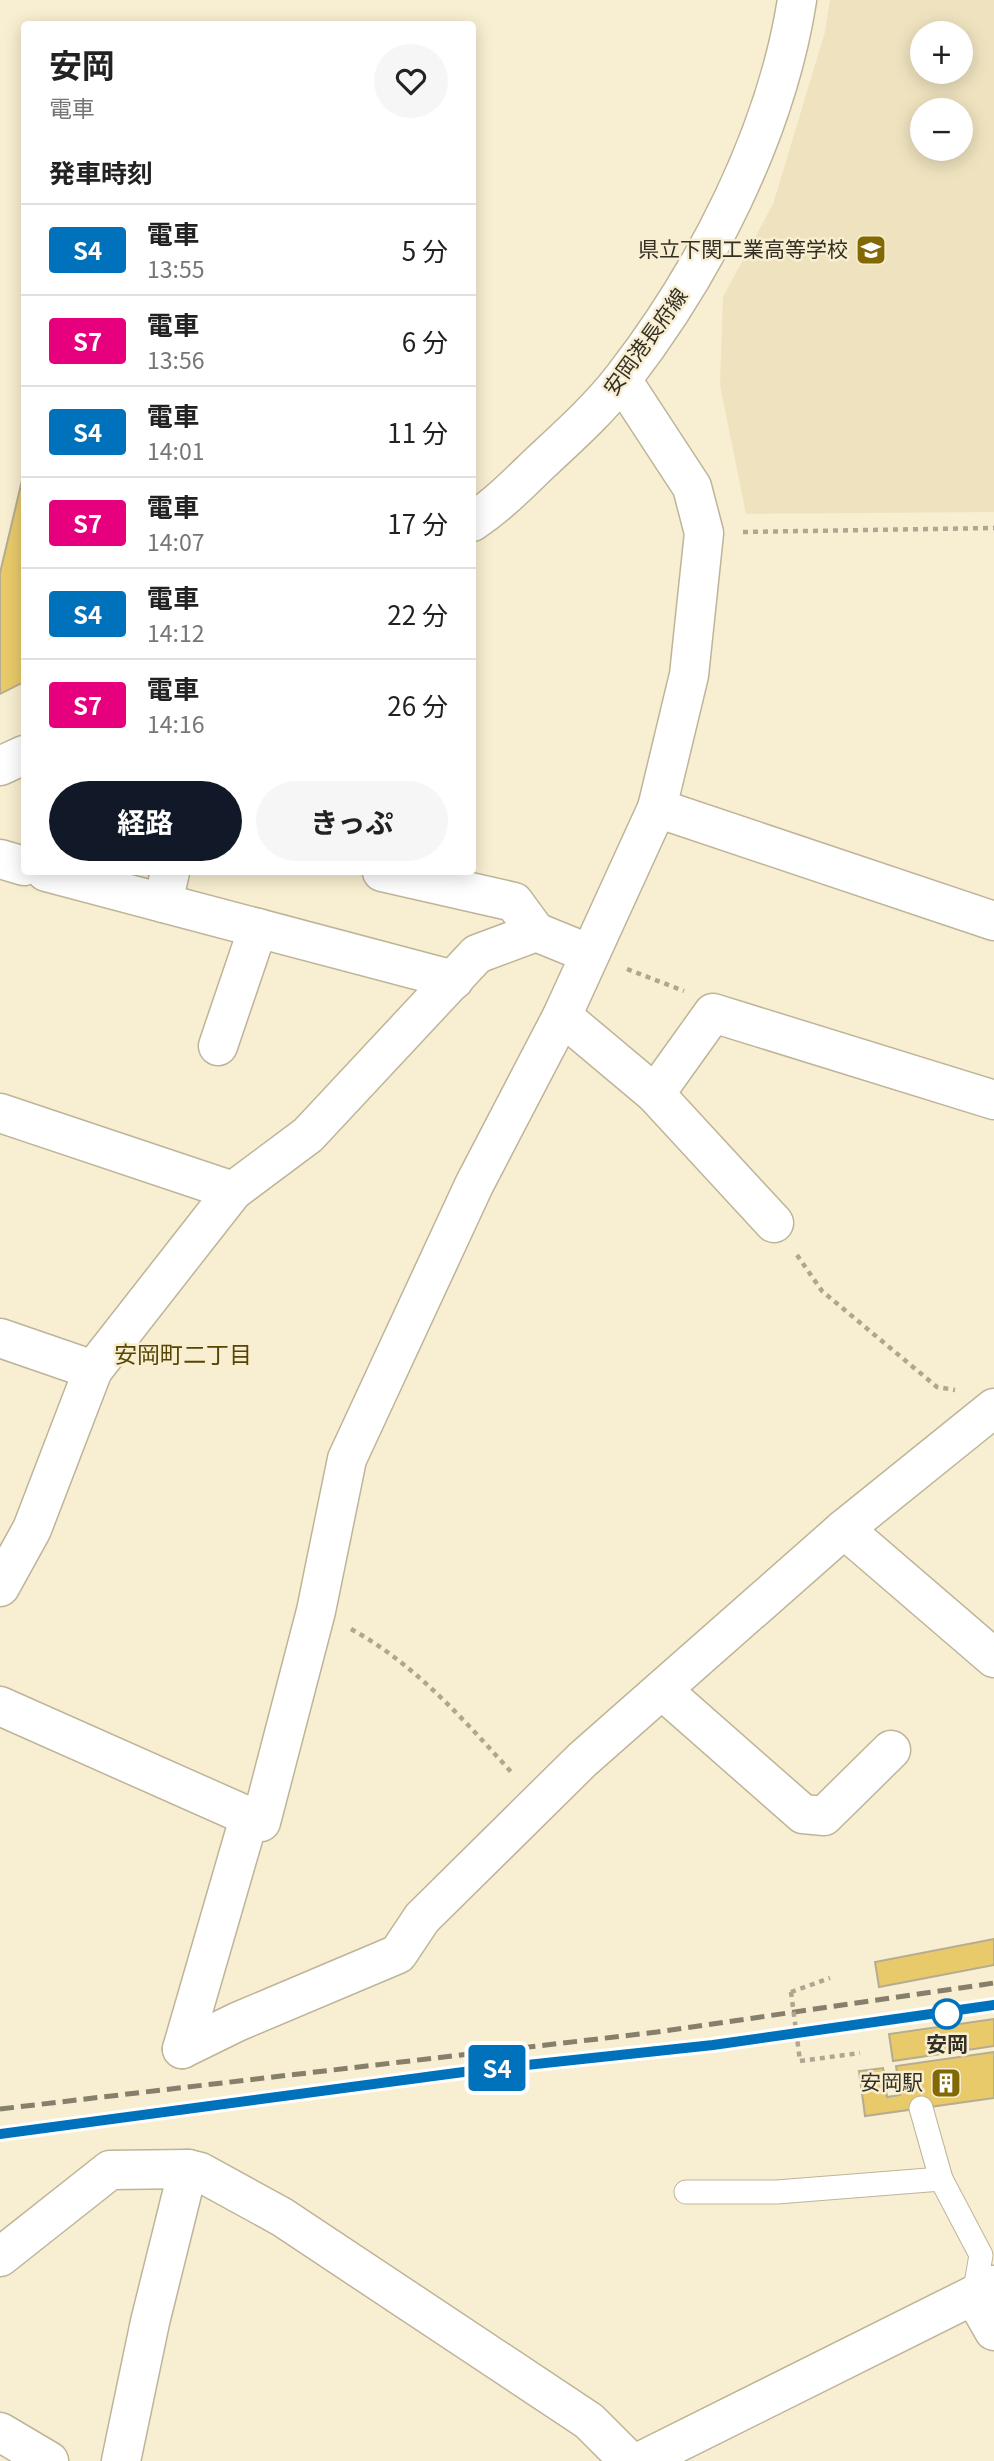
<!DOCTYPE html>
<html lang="ja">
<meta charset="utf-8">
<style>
:root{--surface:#fff;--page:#f6f6f6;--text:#222;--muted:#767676;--line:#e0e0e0;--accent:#111827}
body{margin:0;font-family:Georgia,"Noto Sans JP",serif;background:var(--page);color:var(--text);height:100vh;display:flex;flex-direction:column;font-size:26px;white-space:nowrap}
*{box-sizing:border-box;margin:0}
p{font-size:23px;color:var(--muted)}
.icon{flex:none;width:38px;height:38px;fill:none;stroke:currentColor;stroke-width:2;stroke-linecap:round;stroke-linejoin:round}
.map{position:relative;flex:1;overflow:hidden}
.sheet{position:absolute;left:21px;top:21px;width:455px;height:854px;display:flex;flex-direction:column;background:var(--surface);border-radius:7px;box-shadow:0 4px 18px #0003}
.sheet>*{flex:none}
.badge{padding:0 14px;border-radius:5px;font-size:24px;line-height:46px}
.fabs{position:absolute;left:910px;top:21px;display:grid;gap:14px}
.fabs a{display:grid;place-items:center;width:63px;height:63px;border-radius:50%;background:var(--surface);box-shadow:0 4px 18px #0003;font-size:35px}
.map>.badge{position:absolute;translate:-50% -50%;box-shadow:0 0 0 4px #fff}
h2{padding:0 28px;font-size:26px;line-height:63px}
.round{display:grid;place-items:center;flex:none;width:74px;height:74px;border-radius:37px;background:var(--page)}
.head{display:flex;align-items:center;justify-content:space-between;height:119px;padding:0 28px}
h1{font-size:33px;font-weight:700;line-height:52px}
.action{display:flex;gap:14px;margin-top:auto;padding:14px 28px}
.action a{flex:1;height:80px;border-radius:42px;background:var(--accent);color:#fff;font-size:28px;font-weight:700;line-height:80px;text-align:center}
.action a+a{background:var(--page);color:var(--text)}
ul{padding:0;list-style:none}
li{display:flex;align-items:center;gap:21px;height:91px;padding:0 28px;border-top:2px solid var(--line)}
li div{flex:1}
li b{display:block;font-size:26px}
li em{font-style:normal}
li .badge{min-width:77px;font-weight:700;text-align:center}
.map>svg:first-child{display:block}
</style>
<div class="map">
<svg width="994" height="2461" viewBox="0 0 994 2461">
<rect width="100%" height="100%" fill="#f8eed1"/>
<path fill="#efe3bf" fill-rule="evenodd" d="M830,0H994V512L746,514L720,385L723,297L773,204L825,32ZM922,33H961V72H922ZM922,110H961V149H922Z"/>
<g fill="#e9ca6a" stroke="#b6ac91" stroke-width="2">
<path d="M24,472V682L0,694V573Z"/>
<path d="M994,1939V1965L879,1987L875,1962Z"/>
<path d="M994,2019V2046L893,2061L889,2034Z"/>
<path d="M994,2052V2098L865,2116L859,2071L883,2068L887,2097L900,2095L896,2066Z"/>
</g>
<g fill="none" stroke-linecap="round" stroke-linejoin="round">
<g stroke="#beb499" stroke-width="25">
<g id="lane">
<path d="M921,2108L941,2179L981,2255L974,2296"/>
<path d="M686,2192H777L941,2179"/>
</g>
</g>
<g stroke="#beb499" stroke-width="41">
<g id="street">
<path d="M657,808L994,921"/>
<path d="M0,859L24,866"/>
<path d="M46,872L454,980"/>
<path d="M382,872L514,902L536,932"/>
<path d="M163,903L170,872"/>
<path d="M562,1016L655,1094L774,1223"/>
<path d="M218,1046L258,928"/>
<path d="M655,1094L713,1013L994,1100"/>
<path d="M0,1113L233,1191"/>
<path d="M0,1338L93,1370"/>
<path d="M844,1529L994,1658"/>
<path d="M0,1587L32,1529L93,1370L233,1191L308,1135L477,954L536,932L590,954"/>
<path d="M662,1690L803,1814L824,1816L891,1750"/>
<path d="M0,1706L261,1822L316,1611L347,1459L474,1185L562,1016L657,808L689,675L704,533L692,487L622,380"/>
<path d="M182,2049L237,2022L398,1954L422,1918L582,1760L844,1529L994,1408"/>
<path d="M182,2049L249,1818"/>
<path d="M0,2257L110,2170L188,2169L200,2172L282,2217L589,2421L629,2461"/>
<path d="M0,2432L49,2461"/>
<path d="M121,2461L150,2322L188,2169"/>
<path d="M641,2461L994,2285"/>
</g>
</g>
<g stroke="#beb499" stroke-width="41">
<g id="secondary">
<path d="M472,522C498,505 519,483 541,462C569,436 599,409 623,378C705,272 776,134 797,0"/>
<path d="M0,766L24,755"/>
<path d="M974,2296L994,2331"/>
</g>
</g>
<g stroke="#aea690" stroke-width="4.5" stroke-dasharray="5 5" stroke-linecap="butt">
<path d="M743,532L994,528"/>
<path d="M627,969L684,991"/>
<path d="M797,1255L822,1291L937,1387L955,1390"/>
<path d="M351,1629C415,1664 464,1720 513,1774"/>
<path d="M791,1992L830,1978"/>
<path d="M800,2061L860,2053"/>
</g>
<use href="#lane" stroke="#fff" stroke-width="23"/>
<use href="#street" stroke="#fff" stroke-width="38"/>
<use href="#secondary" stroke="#fff" stroke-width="38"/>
<g stroke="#857f6c" stroke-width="5" stroke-dasharray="14 7" stroke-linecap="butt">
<path d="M0,2109L657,2032L994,1983"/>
<path d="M0,2134L471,2071L713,2044L994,2005"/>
</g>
<path stroke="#aea690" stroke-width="4.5" stroke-dasharray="5 5" stroke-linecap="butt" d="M791,1992L800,2061"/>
</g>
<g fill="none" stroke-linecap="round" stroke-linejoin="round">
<g stroke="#fff" stroke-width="16">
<path id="line" d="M0,2134L471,2071L713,2045L994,2005"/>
</g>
<use href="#line" stroke="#0072bc" stroke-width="10"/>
</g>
<defs>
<g id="school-square" transform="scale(1.575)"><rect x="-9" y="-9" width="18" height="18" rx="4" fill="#836903" stroke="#f8eed1"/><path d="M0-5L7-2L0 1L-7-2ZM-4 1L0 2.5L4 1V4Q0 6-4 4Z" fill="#fff"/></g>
<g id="building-square" transform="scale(1.575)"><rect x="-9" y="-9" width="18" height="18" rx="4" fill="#836903" stroke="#f8eed1"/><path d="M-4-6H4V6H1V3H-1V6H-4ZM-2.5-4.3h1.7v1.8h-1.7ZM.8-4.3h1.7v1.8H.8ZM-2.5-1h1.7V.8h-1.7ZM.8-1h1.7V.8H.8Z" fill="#fff"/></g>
</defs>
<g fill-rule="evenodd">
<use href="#school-square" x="871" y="250"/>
<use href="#building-square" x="946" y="2083"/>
</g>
<circle fill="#fff" stroke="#0072bc" stroke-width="3.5" cx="947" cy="2014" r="14"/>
<g text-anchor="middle" stroke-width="5" stroke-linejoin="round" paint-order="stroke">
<g font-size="21" fill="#332f24" stroke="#f8eed1" text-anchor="end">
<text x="848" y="257">県立下関工業高等学校</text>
<text x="923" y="2090">安岡駅</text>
</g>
<g font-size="21" fill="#332f24" stroke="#f8eed1">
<text transform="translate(646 342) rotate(-54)" y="7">安岡港長府線</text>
</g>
<g font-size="21" font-weight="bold" fill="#332f24" stroke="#f8eed1">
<text x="947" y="2052">安岡</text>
</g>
<g font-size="23" fill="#574502" stroke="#f8eed1">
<text x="183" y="1363">安岡町二丁目</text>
</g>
</g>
</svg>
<div class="fabs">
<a>+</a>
<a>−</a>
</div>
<b class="badge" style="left:497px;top:2068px;background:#0072bc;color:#fff">S4</b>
<section class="sheet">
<div class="head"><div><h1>安岡</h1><p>電車</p></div><a class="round"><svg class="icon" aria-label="heart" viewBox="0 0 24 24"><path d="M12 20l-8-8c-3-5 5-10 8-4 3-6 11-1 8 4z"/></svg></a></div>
<h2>発車時刻</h2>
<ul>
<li><span class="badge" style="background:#0072bc;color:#fff">S4</span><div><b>電車</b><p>13:55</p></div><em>5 分</em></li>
<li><span class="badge" style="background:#e6007e;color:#fff">S7</span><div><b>電車</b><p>13:56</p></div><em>6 分</em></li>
<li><span class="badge" style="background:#0072bc;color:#fff">S4</span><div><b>電車</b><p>14:01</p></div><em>11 分</em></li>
<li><span class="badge" style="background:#e6007e;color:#fff">S7</span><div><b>電車</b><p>14:07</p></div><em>17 分</em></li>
<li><span class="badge" style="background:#0072bc;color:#fff">S4</span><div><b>電車</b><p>14:12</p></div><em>22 分</em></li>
<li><span class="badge" style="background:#e6007e;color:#fff">S7</span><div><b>電車</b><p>14:16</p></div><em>26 分</em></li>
</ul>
<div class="action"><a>経路</a><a>きっぷ</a></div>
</section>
</div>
